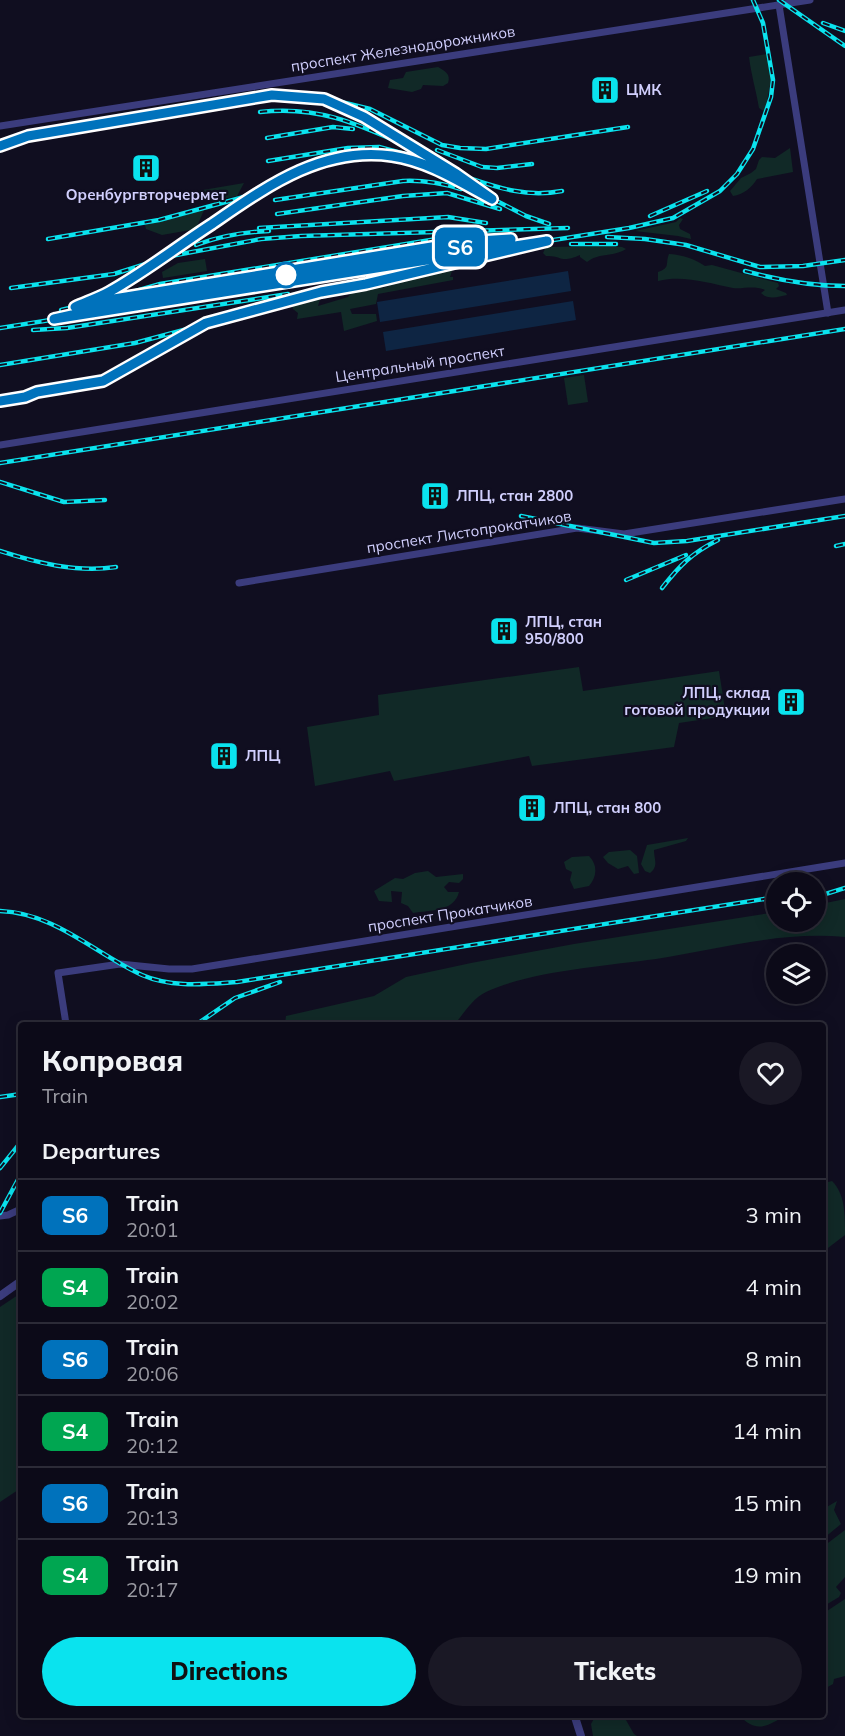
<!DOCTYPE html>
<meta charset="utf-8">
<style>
:root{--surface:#0c0a18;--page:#1a1825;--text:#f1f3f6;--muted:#9a9aa2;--line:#2c2b37;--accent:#0ae3ee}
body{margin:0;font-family:Mulish,sans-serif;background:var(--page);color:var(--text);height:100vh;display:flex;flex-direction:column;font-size:22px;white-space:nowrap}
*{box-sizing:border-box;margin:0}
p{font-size:20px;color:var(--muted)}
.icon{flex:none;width:33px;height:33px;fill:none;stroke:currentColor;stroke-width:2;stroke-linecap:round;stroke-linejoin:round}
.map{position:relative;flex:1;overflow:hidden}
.panel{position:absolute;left:18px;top:1022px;width:808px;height:696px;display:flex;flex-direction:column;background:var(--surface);border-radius:6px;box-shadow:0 3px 15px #0003,0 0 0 2px var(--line)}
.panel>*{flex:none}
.badge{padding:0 12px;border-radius:9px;font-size:21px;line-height:39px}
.controls{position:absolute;left:766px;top:872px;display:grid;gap:12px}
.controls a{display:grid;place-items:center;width:60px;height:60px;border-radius:50%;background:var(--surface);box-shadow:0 3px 15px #0003,0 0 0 2px var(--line);font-size:30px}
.map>.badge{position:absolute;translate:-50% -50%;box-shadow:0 0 0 3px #fff}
h2{padding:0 24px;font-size:22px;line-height:54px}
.round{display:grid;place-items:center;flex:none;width:63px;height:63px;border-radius:32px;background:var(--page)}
.overview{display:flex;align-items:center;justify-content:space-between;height:102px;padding:0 24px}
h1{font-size:28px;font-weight:800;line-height:45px}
.action{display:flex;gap:12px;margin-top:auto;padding:12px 24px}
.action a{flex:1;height:69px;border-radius:36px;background:var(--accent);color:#111;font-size:24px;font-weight:800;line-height:69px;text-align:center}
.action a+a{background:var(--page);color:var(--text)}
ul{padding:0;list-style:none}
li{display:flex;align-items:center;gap:18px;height:72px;padding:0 24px;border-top:2px solid var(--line)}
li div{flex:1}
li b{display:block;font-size:22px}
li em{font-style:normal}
li .badge{min-width:66px;font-weight:700;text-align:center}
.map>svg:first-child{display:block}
</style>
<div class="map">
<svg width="845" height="1736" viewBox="0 0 845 1736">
<rect width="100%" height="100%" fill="#100e20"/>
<g fill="#112927">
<path d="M767,54L771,80L765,112L759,108C756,90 751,74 749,57Z"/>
<path d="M438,67C445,71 451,74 448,83L443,86L423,85L421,89L412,92L388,88L390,80L403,78L406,72Z"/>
<path d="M790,148L793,172L757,179C752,187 743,195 733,196L730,191L741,178L751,173L756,169L759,160L762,157L775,158Z"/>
<path d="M244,183L237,196L208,202L200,197L197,191Z"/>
<path d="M204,210L196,229L162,235L146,229L145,225Z"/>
<path d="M680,218L683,219L679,225L680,229L690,234L691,239L678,236L635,231L676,222Z"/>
<path d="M611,246L622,247L626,249C611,258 600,252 587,262L580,257V255C560,264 562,255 546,256L543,253L546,247Z"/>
<path d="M669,254C683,255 693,258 705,266L712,265L778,283L779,286L776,289L786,293L787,295C778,297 768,300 761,293L765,290C754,285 744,289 733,288C707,283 684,275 658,281V272C671,268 665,263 669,254Z"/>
<path d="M205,259L207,271L163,278L162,272L178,263Z"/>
<path d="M449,268H453L450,277H453V280L378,294L376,304L350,309L352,314H376L377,321L344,331L341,312L297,319L298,313L293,309L291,305L321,296L318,306L348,297L352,292L379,286L382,288L389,286L398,280Z"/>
<path d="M584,375L588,402L568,405L564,378Z"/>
<path d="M579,667L583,691L719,671L726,716L679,723L674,747L532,766L529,756L394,781L390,771L315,786L307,727L379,715L378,695Z"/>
<path d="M688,838L686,841L654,850C654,860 659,866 650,873L645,871L641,864L647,845Z"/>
<path d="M630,850L637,856L639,873L634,874L628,866L618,869L608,863L603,857L609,852Z"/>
<path d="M589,856C598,865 597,877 589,886L574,889L570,880L572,872L566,869L564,862L572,857Z"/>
<path d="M428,871L436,877L463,874V879L459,883L449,882L444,887L448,892H459C454,912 430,910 413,913L408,906L401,903L402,892L391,891L392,902L379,901L374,891L395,878L403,879L415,873Z"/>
<path d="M845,899V937C781,931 719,949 656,959C605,966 531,971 486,992C473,998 464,1013 455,1024H285L286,1016L374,996L406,977L471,963L574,944L777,912V921H816V905Z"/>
<path d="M832,1181C845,1194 845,1214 845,1235L824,1251V1183Z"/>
<path d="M21,1293V1488L0,1502V1307Z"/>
<path d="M837,1501L834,1510L841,1524L824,1538L825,1508Z"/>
<path d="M845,1530V1577L836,1587L841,1593L839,1597L824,1606V1546Z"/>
<path d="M845,1599V1676L834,1679L833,1684L824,1689V1613Z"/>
<path d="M596,1715H623L634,1734L637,1736H593L591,1724Z"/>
<path d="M739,1715H786C768,1726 756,1734 739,1715Z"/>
</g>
<g fill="#0e2543">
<path d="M568,271L571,291L380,322L377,302Z"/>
<path d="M573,301L576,320L386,351L383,332Z"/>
</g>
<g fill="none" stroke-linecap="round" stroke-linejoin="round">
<g stroke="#3b3c7d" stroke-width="7">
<path d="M779,5L828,313"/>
<path d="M0,126L810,0"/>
<path d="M0,445L845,310"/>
<path d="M239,583L577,528L624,534L845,499"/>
<path d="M66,1024L58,973L120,964L169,969H192L845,863"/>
<path d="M0,1216L8,1215L21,1209"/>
</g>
<g stroke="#3b3c7d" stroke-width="8">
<path d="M0,1296L21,1281"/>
<path d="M574,1714L581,1736"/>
</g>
<g stroke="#0ae3ee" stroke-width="4.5">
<g id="rail">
<path d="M779,0L845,46"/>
<path d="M823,23L845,31"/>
<path d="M348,109L387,131"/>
<path d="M260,112C321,105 362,126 416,150"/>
<path d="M267,138L333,127L353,129"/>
<path d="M0,146L28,136L271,95L329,99L370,109L442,145L460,148L486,149L628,127"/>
<path d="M437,150L482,167L497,168L532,164"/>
<path d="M268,161L348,148L379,147L405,154L526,216L549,224"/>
<path d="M460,175C496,187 524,198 562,191"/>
<path d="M275,200L403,181C424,180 441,183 461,189"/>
<path d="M277,214L403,196L447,193L500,209"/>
<path d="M650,216L707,191"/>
<path d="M259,228L448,217L486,223"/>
<path d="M607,237L645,239L686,245L760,267L803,266L845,260"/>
<path d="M48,239L159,220L244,197"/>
<path d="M571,244H616"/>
<path d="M196,245C220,236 243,232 269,231"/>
<path d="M433,246L463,241L511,239"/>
<path d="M166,254C217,221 277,170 337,159"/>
<path d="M745,271C778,280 811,286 845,286"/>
<path d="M11,288L114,274L171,256L261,239L301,236L568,228"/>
<path d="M98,302L160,284L443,238"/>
<path d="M61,310C91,304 118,287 144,270"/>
<path d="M0,328L629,228L673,218L720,191L737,174L753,149L771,97L773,80L763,23L753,0"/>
<path d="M33,330L67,328L288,294"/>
<path d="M0,365L135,343L321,293L366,284L450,264"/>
<path d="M0,401L25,397L37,391L103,381L189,333"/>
<path d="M0,463L845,329"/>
<path d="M0,482L64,502L105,500"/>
<path d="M521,516L654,543L687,541L845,516"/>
<path d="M836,546L845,544"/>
<path d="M0,551C37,563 77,573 116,567"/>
<path d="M626,580L686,555"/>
<path d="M662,588C680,565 692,553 718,540"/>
<path d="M816,897L845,888"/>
<path d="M0,911C55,913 94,953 142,975C172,988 205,984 237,982L777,897"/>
<path d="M197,1024L235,998L280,982"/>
<path d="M0,1097L21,1094"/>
<path d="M0,1168L21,1142"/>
<path d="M0,1213L21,1174"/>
</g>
</g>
<use href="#rail" stroke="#100e20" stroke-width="2" stroke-dasharray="7" stroke-linecap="butt"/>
</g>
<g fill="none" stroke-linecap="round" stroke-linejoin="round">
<g stroke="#fff" stroke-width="14">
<path id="line" d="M0,146L28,136L272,95L324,99L364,117L455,173L492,199C460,182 428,161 392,156C322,146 266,187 212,224C178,246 145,272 109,292C98,298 86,302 75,307L114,299L462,242L511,239L153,297L54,319L547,241L366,284L321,292L206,323L103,381L37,392L25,397L0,401"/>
</g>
<use href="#line" stroke="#0072bc" stroke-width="9"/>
</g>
<defs>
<g id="building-square" transform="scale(1.5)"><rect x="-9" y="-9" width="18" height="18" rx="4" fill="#0ae3ee" stroke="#100e20"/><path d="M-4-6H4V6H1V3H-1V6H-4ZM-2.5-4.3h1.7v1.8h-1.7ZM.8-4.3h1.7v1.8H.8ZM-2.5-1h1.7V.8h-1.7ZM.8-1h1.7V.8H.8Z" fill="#111"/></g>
</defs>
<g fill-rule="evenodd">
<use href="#building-square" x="605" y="90"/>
<use href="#building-square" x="146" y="168"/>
<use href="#building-square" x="435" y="496"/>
<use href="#building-square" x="504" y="631"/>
<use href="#building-square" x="791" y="702"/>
<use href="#building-square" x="224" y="756"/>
<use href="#building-square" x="532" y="808"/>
</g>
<circle fill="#fff" stroke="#0072bc" stroke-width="3" cx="286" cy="275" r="12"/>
<g text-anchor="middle" stroke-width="4.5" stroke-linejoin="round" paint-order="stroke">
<g font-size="15" fill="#d1cffd" stroke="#100e20">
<text transform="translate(403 49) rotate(-9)" y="5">проспект Железнодорожников</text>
<text transform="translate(420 364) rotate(-9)" y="5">Центральный проспект</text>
<text transform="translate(469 532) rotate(-9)" y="5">проспект Листопрокатчиков</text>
<text transform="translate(450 914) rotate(-9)" y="5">проспект Прокатчиков</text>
</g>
<g font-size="15" font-weight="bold" fill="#d1cffd" stroke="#100e20" text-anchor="start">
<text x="626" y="95">ЦМК</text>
<text x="146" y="200" text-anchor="middle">Оренбургвторчермет</text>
<text x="456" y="501">ЛПЦ, стан 2800</text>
<text x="525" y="627">ЛПЦ, стан<tspan x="525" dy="17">950/800</tspan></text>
<text x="770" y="698" text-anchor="end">ЛПЦ, склад<tspan x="770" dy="17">готовой продукции</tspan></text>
<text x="245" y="761">ЛПЦ</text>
<text x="553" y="813">ЛПЦ, стан 800</text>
</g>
</g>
</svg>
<div class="controls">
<a><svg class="icon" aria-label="locate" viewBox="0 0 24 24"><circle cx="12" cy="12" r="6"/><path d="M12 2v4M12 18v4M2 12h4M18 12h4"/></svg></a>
<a><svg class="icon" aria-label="layers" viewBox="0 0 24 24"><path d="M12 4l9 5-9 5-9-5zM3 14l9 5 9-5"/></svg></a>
</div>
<b class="badge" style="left:460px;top:247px;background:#0072bc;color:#fff">S6</b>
<section class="panel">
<div class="overview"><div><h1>Копровая</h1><p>Train</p></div><a class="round"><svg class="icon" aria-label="heart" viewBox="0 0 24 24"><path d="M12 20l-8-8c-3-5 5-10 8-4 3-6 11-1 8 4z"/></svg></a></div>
<h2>Departures</h2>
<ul>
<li><span class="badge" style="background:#0072bc;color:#fff">S6</span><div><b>Train</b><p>20:01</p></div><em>3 min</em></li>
<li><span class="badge" style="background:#00a651;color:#fff">S4</span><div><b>Train</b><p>20:02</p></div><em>4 min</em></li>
<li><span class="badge" style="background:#0072bc;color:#fff">S6</span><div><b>Train</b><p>20:06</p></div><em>8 min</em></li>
<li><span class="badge" style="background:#00a651;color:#fff">S4</span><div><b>Train</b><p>20:12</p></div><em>14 min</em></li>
<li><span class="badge" style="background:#0072bc;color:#fff">S6</span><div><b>Train</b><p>20:13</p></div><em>15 min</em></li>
<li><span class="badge" style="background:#00a651;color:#fff">S4</span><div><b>Train</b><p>20:17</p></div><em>19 min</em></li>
</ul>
<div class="action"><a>Directions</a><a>Tickets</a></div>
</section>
</div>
